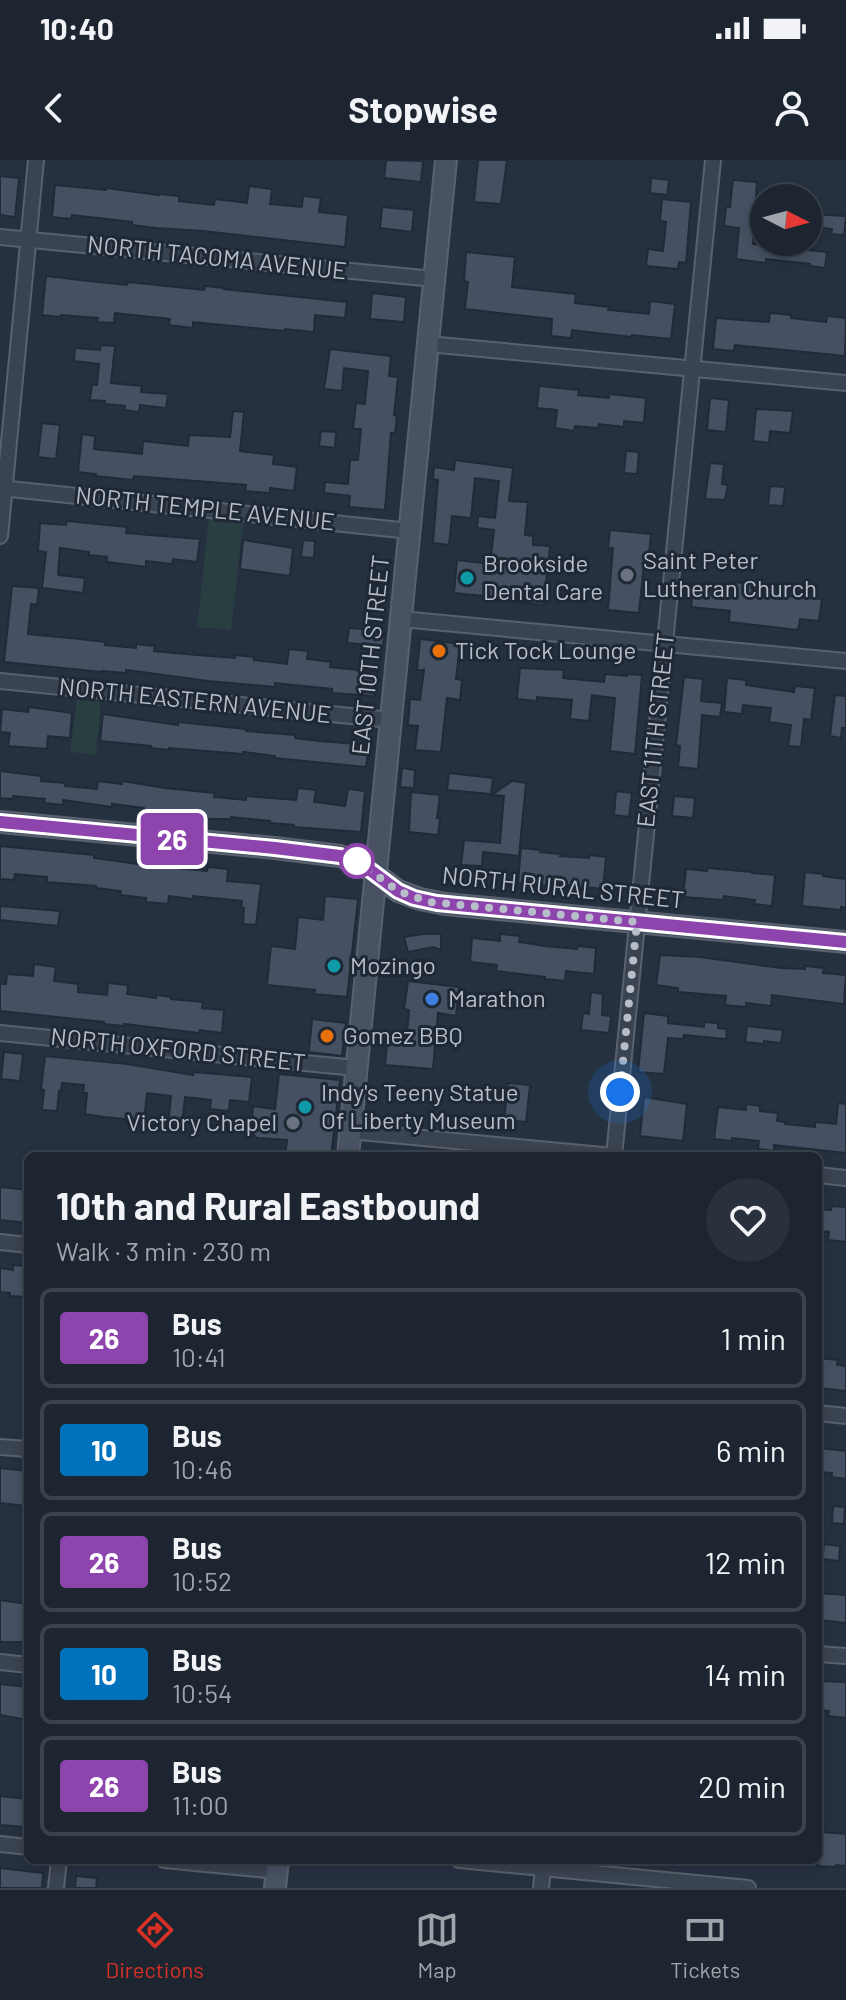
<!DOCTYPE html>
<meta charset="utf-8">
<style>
:root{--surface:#1c2530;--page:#29313c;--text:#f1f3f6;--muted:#a0a5ab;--line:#3a424c;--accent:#d93025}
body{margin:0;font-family:Barlow,sans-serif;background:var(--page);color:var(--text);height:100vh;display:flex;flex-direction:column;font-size:30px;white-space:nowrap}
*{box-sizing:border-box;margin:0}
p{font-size:26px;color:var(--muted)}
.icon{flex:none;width:44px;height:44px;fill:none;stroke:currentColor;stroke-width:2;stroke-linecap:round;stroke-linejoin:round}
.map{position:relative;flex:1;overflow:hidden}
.side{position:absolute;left:24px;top:992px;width:798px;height:712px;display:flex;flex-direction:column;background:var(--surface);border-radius:12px;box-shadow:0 4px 12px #0003,0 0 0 2px var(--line)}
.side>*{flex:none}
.badge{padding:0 16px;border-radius:6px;font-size:28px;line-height:52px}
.needle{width:52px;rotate:96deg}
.fabs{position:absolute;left:750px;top:24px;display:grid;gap:16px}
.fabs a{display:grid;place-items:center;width:72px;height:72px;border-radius:50%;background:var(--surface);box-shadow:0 4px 12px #0003,0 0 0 2px var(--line);font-size:40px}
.you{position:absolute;width:40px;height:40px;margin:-20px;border:6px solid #fff;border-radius:50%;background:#1a73e8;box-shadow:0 0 0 12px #1a73e833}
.map>.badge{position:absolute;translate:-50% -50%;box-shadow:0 0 0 4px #fff}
.round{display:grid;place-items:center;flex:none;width:84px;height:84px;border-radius:42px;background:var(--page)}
.summary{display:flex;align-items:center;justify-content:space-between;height:136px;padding:0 32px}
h1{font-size:38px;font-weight:700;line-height:60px}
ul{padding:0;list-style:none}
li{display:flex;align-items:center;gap:24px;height:100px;margin:0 16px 12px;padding:0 16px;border:4px solid var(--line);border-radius:12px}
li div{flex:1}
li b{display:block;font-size:30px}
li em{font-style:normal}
li .badge{min-width:88px;font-weight:700;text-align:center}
.status{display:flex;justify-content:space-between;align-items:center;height:56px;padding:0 40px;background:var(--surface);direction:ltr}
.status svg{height:22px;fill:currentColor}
header{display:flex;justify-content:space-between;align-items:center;height:104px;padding:0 32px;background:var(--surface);font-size:36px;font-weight:700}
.tab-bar{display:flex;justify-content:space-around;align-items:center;height:112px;border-top:2px solid var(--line);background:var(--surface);font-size:22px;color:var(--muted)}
.tab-bar a{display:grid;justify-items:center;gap:4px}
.tab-bar .selected{color:var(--accent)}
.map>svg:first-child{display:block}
</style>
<div class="status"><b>10:40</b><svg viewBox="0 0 49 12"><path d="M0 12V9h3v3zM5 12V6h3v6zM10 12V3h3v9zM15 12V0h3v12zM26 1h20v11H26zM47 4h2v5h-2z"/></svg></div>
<header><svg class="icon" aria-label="back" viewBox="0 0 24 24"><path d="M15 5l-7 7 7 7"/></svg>Stopwise<svg class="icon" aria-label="person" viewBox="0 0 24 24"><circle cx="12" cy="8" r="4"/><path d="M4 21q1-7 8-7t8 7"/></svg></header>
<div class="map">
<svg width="846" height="1728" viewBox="0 0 846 1728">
<rect width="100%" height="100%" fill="#263140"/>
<g fill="#283e41">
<path d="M209,358L243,362L231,470L197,467Z"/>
<path d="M77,539L101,542L96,595L70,592Z"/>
</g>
<g fill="#455162" stroke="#212a37" stroke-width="2">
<path d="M386,0L423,1L421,22L384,18Z"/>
<path d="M478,0H507L501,44L474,42Z"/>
<path d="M0,16L19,18L15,57L0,55Z"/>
<path d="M651,18L669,20L667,35L650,33Z"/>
<path d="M733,20L757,22L753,84L827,92L825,108L810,106V104L766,99V103L736,99L739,68L724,66L726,47H730Z"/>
<path d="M55,25L106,30V28L159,35V34L179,36V41L214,45L215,39L247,43L249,26L272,29L270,44L302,47L303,36L321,38L319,52L348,55L345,87L203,71L156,68L132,65V62L72,55L71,59L52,57Z"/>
<path d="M662,39L691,42L686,103L679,102L678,109L646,106L648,89L663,91L666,62L660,61Z"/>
<path d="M382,47L414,50L412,72L380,68Z"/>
<path d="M808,54L846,56L844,75L831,74L832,69L808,66Z"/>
<path d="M466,92L515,97L512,127L576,134L575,143L609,147L608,150L649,154L650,141L675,144L671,179L632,175V177L572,170L571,178L551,176L552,159L465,149L468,122L464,121Z"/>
<path d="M46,116L89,121L127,125L128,122L204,130L205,126L224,128V129L347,142L345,158L315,155L314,172L285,169L284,171L193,162V168L169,165L170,159L115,153L114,163L97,162L98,158L61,155L60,157L42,155Z"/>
<path d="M372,133L406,137L404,162L370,159Z"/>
<path d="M770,153L791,155V158L826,162L827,156L846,158L845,196L735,185L734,191L713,189L716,158L769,162Z"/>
<path d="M101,185L115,186L111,223L142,226L141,232L168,234L166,248L140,245L139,252L124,250L125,246L105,244V241L90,240L92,224L97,225L99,204L74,201L75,188L100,190Z"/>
<path d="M330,189L391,196L389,216L398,217L394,255L397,256L395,273H391L385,350L349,347L350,336L324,333L325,322L348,324L350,300H358L361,269H353L356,243L365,244L368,211L344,208L342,231L324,229Z"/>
<path d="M539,226L579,230L578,235L609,238V234L646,238L644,263L624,261V267L599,264L598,268L575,266L574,271L555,268L557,250L537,248Z"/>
<path d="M710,238L729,240L726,272L707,270Z"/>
<path d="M756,249L793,251L790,273L770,271L769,283L753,281Z"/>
<path d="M233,251L244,252L240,291L274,295L273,304L297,307L294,331L270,328V333L245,331L246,325L134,316L133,320L95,316L96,314L78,312L82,274L95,276L94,289L142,294L143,281L188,286L189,275L230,277Z"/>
<path d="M42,263L60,265L56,299L38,297Z"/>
<path d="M321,271L336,272L335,288L319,286Z"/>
<path d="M626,291L639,292L637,314L624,313Z"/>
<path d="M455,300L513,308L509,341L528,342L525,375L533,376V385L550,386L544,445L494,440V437L454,433L457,400L490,404L494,370L477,368L478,356L495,358L499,321L475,318L471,358L452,356L449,385L433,383L438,320L433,319L434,307L454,310Z"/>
<path d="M710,303L724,304L722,324L728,325L725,340L705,339Z"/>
<path d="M770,326L785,327L783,346L768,345Z"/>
<path d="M67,361L127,367L126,373L200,379L197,402L173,399L172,404L146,401V407L107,402V397L89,395V392L60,388L58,414L59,415L85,418L83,433L42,428L46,392L38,391L40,363L66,365Z"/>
<path d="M610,370L651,374L649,394H645L639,453L608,450L613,388H608Z"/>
<path d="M243,380L293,388L290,416L240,409Z"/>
<path d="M303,380L315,381L314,398L301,397Z"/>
<path d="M733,422L751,424V428L779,431L778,435L822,439L819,461L800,459L798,470L755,465L729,462L730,451L691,447L693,428L732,432Z"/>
<path d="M12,426L39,428L37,445L31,444L28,474L80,479L105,482V485L136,488V484L155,486L154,491L185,494L235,498V495L254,497V500L287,504L289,489L308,491L307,499L331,502L330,507L377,512L374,536L332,533V529L275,523V527L208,521L126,510V513L102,511V512L4,502Z"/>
<path d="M349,468L385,471L383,486L347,483Z"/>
<path d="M420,479L460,484L456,519L462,520L460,540L447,538L441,592L415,590L418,566L408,565L410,539L420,540L424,510H417Z"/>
<path d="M520,508L564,510L563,518L604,522L605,514L627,516V514L642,515L635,594L610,591L615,538L592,535L589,561L570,559L572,540L537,537V541L517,539Z"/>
<path d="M684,517L703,519L701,541L722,543L720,557L702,555L698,609L678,607L680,586L676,585Z"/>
<path d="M727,518L746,520V525L794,532L795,526L815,528L811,560L804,559L801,587L788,586L791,565L769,562L771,548L743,545L742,554L724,552Z"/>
<path d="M835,535L846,536V568H842L841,578L830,576Z"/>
<path d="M29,547L72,553L70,578L48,576L47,589L8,586L10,573L0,572L2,549L28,552Z"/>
<path d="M103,554L178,565V562L246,569V571L295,575V578L319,581L369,585L366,607L274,598L275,596L243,592V594L169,588V590L151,588V586L100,581Z"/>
<path d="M402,608L415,610L414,628L400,627Z"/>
<path d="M0,611L41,616V621L65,623V626L97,629L98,621L122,624V621L165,628L215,633L214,637L246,640V636L296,640L298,628L316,630L314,642L345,646L348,629L365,631L361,672L294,667V665L270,663V661L231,657V659H212L144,652V648L112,644V647L63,640V645L44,643L45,639L13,636V639L0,638Z"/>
<path d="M449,613L493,618L491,634L447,630Z"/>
<path d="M512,621L526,623L519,696L483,692L482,706L461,705L464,680L500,683L504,636L492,635Z"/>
<path d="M616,631L632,633L629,657L614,655Z"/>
<path d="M411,632L440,635L437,658H440L438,675L409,672Z"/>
<path d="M674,636L695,638L693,658L672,656Z"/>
<path d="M0,686L94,695V698L145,705L207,711L208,707L228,709L227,721L261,724L256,765L243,764L244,748L241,747L242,741L193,736V739L169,736L168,744L146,742V738L120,735L121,731L96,728V726L47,722V717L15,714L14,720L0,719Z"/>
<path d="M521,688L540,690V692L561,694L560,696L589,698V695L606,697L603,729L557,724V727L518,723Z"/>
<path d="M708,708L752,712V713L775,715L772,746L754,744L755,740L724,736L723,740L683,737L686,709L707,711Z"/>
<path d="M805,712L823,714V716L846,719V748L841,747V750L802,746Z"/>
<path d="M325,736L358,739L347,837L314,834L315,830L267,825L271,786L295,789L298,757L323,760Z"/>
<path d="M0,746L60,751L58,766L0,760Z"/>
<path d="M423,774H441V790L433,787L408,792L404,777Z"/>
<path d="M500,774L520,776L519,782L544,786L577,789L578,786L596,788L594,814L566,811L565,821L545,819V817L496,811L497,805L470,802L472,778L500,781Z"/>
<path d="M660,795L700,797L781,808L805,809V806L824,808L823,813L846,815L844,844L772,835L771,846L746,843V847L725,845L726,836L678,832V828L656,825Z"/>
<path d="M34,804L56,807L54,821L78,824V832L107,835L108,823L128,825L127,834L156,838V835L171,837V839L203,842L202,848L224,850L222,873L200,870L199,873L124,864V866L104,864V862L0,851V824H6L7,814L33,816Z"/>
<path d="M408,821L459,827L456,856L438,853L433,909L385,905L388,873L407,874L409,850L404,849Z"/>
<path d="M591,832L603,834L602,855L611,856L609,873L581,870L583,853L589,854Z"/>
<path d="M644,853L668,856V863L704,867V862L718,863V868L727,869L726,879L684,875L683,879L668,878L664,914L638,912Z"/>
<path d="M312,859L346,863L342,896L309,892Z"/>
<path d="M747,866L783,870L781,883L764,881V884L745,882Z"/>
<path d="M4,892L23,894L20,921L1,919Z"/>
<path d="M45,896L127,904L193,915V912L252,917L249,942L230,940L229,951L210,949L211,940L185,937L182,966L168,965L171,936L147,933L144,961L104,957L85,954L87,933H83L84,925L62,923L61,932L59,931L57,951L42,950L44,930L41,929Z"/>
<path d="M279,914L340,920L331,996H285L287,980L257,978L251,972L253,946L275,949Z"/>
<path d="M508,923L530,925L526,962L504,960Z"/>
<path d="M644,937L687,944L683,981L640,976Z"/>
<path d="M838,943L846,944V993L774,985V991L758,989L759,981L732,978V981L714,979L718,947L746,950V944L760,946V951L778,953L777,961L785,962V964L815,967V962L836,964Z"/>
<path d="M0,1027L28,1030L27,1063L0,1060Z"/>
<path d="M832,1046L846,1047V1082L828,1080L829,1072L818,1071V1049L831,1050Z"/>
<path d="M13,1105L28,1106V1137L10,1136V1133L0,1132V1108L13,1110Z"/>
<path d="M818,1198L838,1200L837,1205L846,1206V1231L818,1228Z"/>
<path d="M818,1288L846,1291V1319L831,1317L832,1313L818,1312Z"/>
<path d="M0,1308L28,1311L26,1346L0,1343Z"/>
<path d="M833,1346L845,1347L844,1364L832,1363Z"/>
<path d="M824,1384L840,1386L839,1401L822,1399Z"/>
<path d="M818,1433L846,1435V1463L818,1460Z"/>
<path d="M0,1440L28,1444V1482H0Z"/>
<path d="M818,1521L846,1522V1558L828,1556L829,1551L818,1550Z"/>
<path d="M0,1524L28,1527V1560L0,1555Z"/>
<path d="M0,1636L28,1639V1667L0,1665Z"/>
<path d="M822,1672L846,1674V1706L836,1705V1707L818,1706Z"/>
<path d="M0,1708L43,1713L42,1728H0Z"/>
<path d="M76,1716L97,1718L96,1728H75Z"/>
</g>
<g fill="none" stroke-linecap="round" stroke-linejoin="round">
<g stroke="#58616d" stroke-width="18">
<g id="street">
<path d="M0,77L434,119"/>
<path d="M428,184L846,223"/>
<path d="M0,328L410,371"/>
<path d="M0,376L36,0"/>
<path d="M401,459L846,501"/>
<path d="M0,521L391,560"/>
<path d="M0,873L356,908"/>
<path d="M350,971L613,996"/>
<path d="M614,996L713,0"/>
<path d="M818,1015L846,1018"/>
<path d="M0,1082L28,1085"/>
<path d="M818,1253L846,1256"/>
<path d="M0,1287L28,1289"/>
<path d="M818,1494L846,1496"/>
<path d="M0,1502L28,1505"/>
<path d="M0,1684L28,1687"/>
<path d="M164,1700L277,1711"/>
<path d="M459,1700L748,1728"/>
<path d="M56,1728L59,1700"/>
<path d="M541,1728L544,1700"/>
</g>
</g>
<g stroke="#58616d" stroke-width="24">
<g id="secondary">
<path d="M0,662L275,688L340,696L362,704L398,731L420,739L445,744L846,782"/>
<path d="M348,996L446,0"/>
<path d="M275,1728L278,1700"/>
</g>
</g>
<use href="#street" stroke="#3a4350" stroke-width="14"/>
<use href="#secondary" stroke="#485263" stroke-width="20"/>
</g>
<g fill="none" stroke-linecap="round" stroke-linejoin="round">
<g stroke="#fff" stroke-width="18">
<path id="line" d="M0,662L275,688L340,696L362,704L398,731L414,738L437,743L846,782"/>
</g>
<use href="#line" stroke="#8e44ad" stroke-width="12"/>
<path stroke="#b7beca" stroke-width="8" stroke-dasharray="0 14.4" d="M357,701L398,731L430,742L637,762L620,932"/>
</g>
<g fill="#6b7280" stroke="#1f2835" stroke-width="3">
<circle cx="627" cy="415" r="8"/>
<circle cx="293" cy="963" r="8"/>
</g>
<g fill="#0f9aa8" stroke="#1f2835" stroke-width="3">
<circle cx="467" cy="418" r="8"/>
<circle cx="334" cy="806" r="8"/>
<circle cx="305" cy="947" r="8"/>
</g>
<g fill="#e8710a" stroke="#1f2835" stroke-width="3">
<circle cx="439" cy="491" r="8"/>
<circle cx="327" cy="876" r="8"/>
</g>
<circle fill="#fff" stroke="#8e44ad" stroke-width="4" cx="357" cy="701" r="16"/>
<circle fill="#3f7fe0" stroke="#1f2835" stroke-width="3" cx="432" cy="839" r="8"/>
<g text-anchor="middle" stroke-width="6" stroke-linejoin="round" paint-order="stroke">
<g font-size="24" fill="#b7beca" stroke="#1f2835">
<text transform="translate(217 98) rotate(6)" y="8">NORTH TACOMA AVENUE</text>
<text transform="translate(205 349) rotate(6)" y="8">NORTH TEMPLE AVENUE</text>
<text transform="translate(371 495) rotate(-84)" y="8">EAST 10TH STREET</text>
<text transform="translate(195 541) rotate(6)" y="8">NORTH EASTERN AVENUE</text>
<text transform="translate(656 570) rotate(-84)" y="8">EAST 11TH STREET</text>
<text transform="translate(563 728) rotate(6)" y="8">NORTH RURAL STREET</text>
<text transform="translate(178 890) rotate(6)" y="8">NORTH OXFORD STREET</text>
</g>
<g font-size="24" fill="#b7beca" stroke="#1f2835" text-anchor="start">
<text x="643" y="409">Saint Peter<tspan x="643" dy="28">Lutheran Church</tspan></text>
<text x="483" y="412">Brookside<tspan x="483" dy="28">Dental Care</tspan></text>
<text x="455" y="499">Tick Tock Lounge</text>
<text x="350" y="814">Mozingo</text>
<text x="448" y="847">Marathon</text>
<text x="343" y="884">Gomez BBQ</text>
<text x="321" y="941">Indy's Teeny Statue<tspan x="321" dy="28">Of Liberty Museum</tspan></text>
<text x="277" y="971" text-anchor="end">Victory Chapel</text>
</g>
</g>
</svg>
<div class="fabs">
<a><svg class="needle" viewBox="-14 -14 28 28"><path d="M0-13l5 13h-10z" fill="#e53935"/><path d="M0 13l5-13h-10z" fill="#a0a5ab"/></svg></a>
</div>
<div class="you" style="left:620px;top:932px"></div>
<b class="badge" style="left:172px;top:679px;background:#8e44ad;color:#fff">26</b>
<section class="side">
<div class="summary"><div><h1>10th and Rural Eastbound</h1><p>Walk · 3 min · 230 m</p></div><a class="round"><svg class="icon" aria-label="heart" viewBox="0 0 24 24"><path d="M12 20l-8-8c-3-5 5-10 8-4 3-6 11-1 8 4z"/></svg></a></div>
<ul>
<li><span class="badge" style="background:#8e44ad;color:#fff">26</span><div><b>Bus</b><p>10:41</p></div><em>1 min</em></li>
<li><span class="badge" style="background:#0072bc;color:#fff">10</span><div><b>Bus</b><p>10:46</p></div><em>6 min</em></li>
<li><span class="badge" style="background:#8e44ad;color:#fff">26</span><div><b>Bus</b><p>10:52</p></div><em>12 min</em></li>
<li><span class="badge" style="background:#0072bc;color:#fff">10</span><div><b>Bus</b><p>10:54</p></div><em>14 min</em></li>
<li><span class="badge" style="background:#8e44ad;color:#fff">26</span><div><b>Bus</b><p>11:00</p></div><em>20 min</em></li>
</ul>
</section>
</div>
<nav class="tab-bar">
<a class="selected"><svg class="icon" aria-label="directions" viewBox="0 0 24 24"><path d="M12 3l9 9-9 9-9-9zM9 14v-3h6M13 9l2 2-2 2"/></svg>Directions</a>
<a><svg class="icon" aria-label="map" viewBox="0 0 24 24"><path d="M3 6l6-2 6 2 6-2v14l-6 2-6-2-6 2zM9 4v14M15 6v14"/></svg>Map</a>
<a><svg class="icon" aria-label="tickets" viewBox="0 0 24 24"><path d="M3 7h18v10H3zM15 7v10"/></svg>Tickets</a>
</nav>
